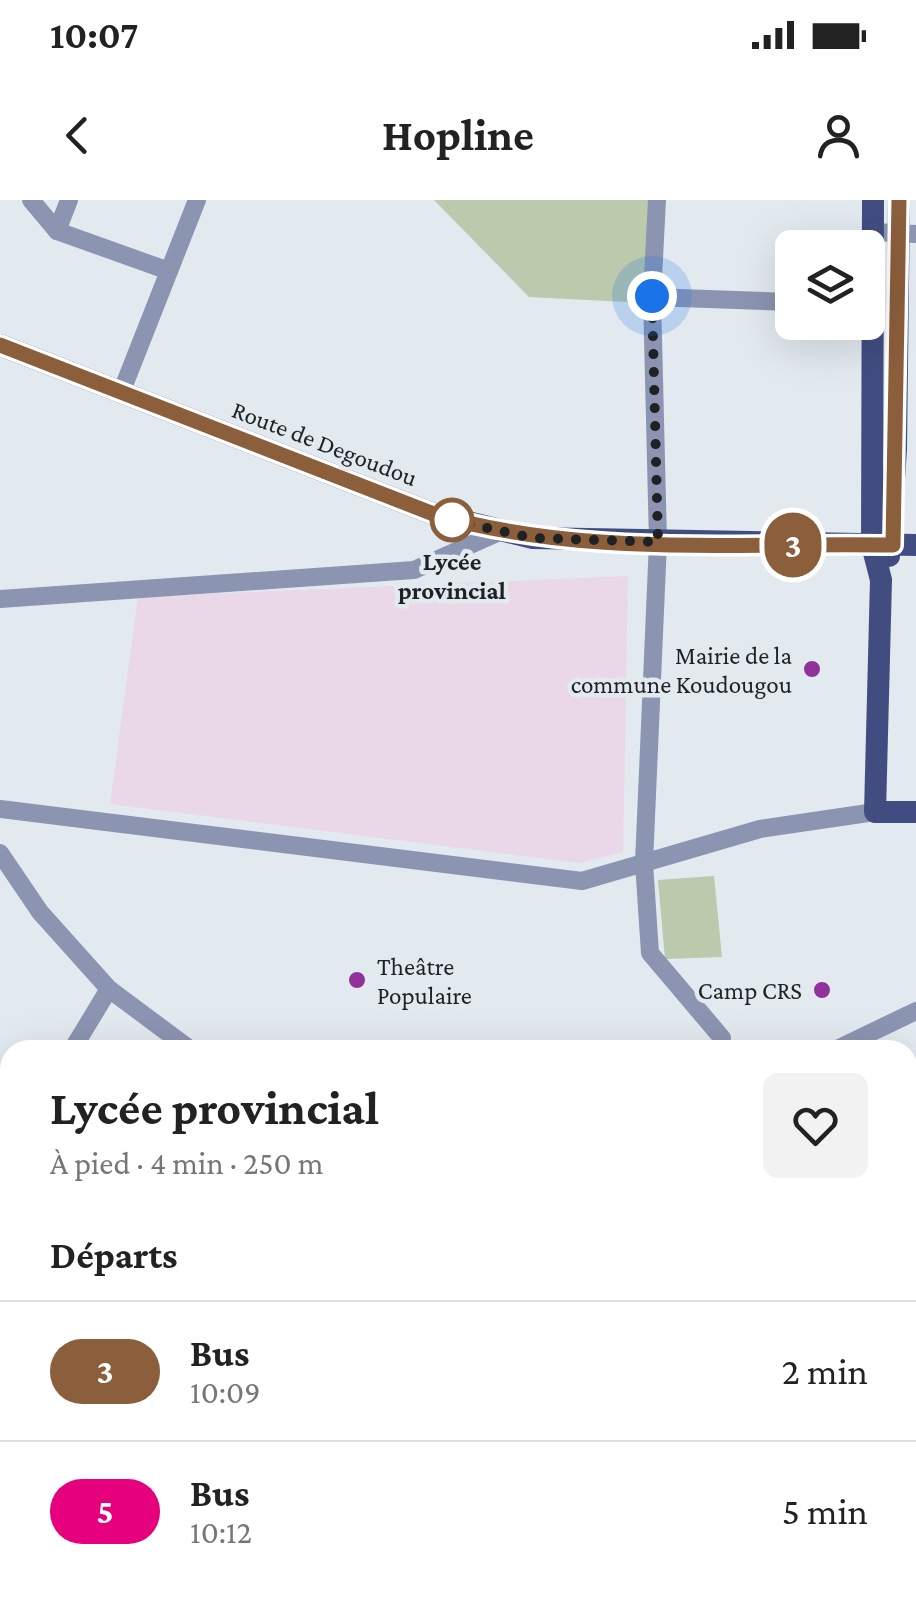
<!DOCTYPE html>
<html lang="fr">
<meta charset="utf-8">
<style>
:root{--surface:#fff;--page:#f2f2f2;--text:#222;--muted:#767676;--line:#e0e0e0}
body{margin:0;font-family:"Crimson Pro",serif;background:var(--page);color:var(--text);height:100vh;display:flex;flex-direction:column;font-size:38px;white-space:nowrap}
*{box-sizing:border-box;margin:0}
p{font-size:32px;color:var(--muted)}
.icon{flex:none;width:55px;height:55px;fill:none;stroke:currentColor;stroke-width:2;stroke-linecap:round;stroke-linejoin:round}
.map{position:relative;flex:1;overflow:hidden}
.panel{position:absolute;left:0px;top:840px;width:918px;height:560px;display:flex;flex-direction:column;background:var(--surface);border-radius:30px 30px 0 0;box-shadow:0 10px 40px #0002}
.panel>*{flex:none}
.badge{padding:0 20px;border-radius:32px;font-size:35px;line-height:65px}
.buttons{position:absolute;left:775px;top:30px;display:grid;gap:20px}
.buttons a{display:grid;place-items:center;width:110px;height:110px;border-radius:15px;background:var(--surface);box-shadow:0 10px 40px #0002;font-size:50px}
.you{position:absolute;width:50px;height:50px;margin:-25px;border:8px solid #fff;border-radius:50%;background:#1a73e8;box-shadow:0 0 0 15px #1a73e833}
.map>.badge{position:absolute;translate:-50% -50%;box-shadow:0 0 0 5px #fff}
h2{padding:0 50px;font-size:38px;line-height:90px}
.round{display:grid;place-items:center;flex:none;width:105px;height:105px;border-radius:15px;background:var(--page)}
.summary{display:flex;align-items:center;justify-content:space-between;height:170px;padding:0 50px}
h1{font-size:48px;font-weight:700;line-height:75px}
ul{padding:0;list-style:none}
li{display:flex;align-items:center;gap:30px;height:140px;padding:0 50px;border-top:2px solid var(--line)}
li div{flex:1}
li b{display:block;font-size:38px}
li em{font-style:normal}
li .badge{min-width:110px;font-weight:700;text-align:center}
.status{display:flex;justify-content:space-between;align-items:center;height:70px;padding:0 50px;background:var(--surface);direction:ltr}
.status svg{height:28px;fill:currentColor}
header{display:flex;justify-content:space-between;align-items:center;height:130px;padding:0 50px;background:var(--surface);font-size:45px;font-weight:700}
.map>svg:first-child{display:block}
</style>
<div class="status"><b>10:07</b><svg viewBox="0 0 49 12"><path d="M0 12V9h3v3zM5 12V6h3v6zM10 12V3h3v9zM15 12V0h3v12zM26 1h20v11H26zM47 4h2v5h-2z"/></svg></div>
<header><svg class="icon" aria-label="back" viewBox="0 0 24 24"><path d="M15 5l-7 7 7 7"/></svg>Hopline<svg class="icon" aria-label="person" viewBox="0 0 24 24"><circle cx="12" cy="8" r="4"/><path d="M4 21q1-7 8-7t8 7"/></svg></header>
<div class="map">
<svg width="916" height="1400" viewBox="0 0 916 1400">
<rect width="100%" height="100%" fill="#e2e9ef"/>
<path fill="#ead7e8" d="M628,376L623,652L579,663L110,604L138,397Z"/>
<g fill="#bbc9ad">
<path d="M434,0H648L646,103L529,97Z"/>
<path d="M714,676L722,757L665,759L658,680Z"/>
</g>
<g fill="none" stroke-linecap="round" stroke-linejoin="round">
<path stroke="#5f7a7a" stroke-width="4" d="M186,1390L202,1400"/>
<g stroke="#8b94b1" stroke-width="18">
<path d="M31,0L57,31L169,71"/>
<path d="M657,0L652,97L658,342L644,663L650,753L722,838"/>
<path d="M57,31L69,0"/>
<path d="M873,32L916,34"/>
<path d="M652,97L792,102"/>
<path d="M121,193L197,0"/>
<path d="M0,399L414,370L497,333"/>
<path d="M0,609L582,681L760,629L875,612"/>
<path d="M0,653L40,712L109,789L191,850"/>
<path d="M72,850L109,789"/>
<path d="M835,850L916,811"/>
<path d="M4,961L10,951"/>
<path d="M908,1126H916"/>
<path d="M0,1140H10"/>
<path d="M908,1209H916"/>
<path d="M0,1243L10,1220"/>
<path d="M908,1300H916"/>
<path d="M257,1390L263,1400"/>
<path d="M436,1400V1390"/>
<path d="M541,1400V1390"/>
</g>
<g stroke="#414d81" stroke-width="22">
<path d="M873,0L872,345L881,380L875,612H916"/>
<path d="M0,145L431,313L533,338L916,345"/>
<path d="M889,356L896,249L899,0"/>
</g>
<g stroke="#53575a" stroke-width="4" stroke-dasharray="12 12" stroke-linecap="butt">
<path d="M0,993L10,994"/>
<path d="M908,1044L916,1045"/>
</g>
</g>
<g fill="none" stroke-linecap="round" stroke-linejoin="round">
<g stroke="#fff" stroke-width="22">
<path id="line" d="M0,145L431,313C578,358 741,342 893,345L899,0"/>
</g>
<use href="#line" stroke="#8b5e3c" stroke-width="15"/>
<path stroke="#1f2224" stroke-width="10" stroke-dasharray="0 18" d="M452,320L532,338L658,342L652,96"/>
</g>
<circle fill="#fff" stroke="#8b5e3c" stroke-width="5" cx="452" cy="320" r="20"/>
<g fill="#91329b" stroke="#e2e9ef" stroke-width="4">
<circle cx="812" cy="469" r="10"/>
<circle cx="357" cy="780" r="10"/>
<circle cx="822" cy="790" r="10"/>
</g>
<g text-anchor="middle" stroke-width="9" stroke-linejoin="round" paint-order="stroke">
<g font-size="25" fill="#1f2224" stroke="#e2e9ef">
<text transform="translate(325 243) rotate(21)" y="9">Route de Degoudou</text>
</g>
<g font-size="25" font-weight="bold" fill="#1f2224" stroke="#e2e9ef">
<text x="452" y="370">Lycée<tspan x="452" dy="29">provincial</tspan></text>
</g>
<g font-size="25" fill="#1f2224" stroke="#e2e9ef" text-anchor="end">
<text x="792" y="464">Mairie de la<tspan x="792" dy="29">commune Koudougou</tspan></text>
<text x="377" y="775" text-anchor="start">Theâtre<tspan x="377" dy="29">Populaire</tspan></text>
<text x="802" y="799">Camp CRS</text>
</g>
</g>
</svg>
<div class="buttons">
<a><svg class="icon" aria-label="layers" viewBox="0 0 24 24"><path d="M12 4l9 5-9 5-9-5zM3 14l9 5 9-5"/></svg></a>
</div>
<div class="you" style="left:652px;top:96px"></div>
<b class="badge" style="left:793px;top:345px;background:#8b5e3c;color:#fff">3</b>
<section class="panel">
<div class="summary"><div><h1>Lycée provincial</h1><p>À pied · 4 min · 250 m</p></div><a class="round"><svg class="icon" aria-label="heart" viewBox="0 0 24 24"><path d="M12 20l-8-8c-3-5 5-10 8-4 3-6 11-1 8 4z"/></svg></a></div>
<h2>Départs</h2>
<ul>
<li><span class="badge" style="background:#8b5e3c;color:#fff">3</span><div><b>Bus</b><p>10:09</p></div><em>2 min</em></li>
<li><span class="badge" style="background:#e6007e;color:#fff">5</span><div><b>Bus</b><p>10:12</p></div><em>5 min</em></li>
</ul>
</section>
</div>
